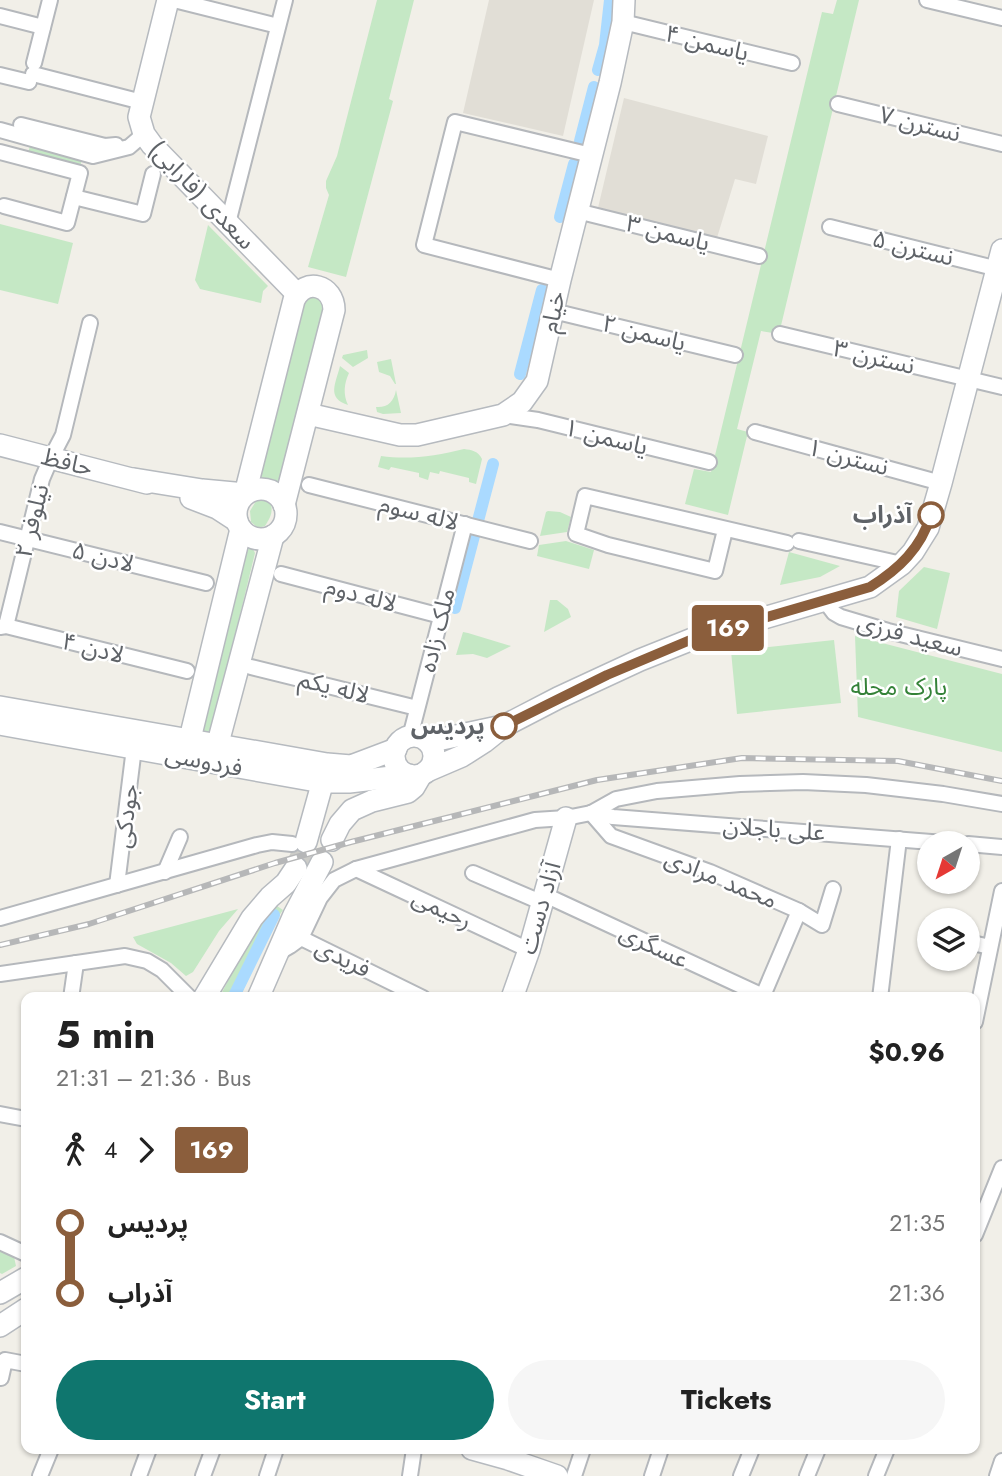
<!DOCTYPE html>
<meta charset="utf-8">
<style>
:root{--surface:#fff;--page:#f6f6f6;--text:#222;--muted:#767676;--accent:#0f766e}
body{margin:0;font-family:Jost,"Noto Sans Arabic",sans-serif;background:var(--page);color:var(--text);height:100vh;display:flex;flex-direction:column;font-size:26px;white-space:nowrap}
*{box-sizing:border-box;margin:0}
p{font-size:23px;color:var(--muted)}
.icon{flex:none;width:38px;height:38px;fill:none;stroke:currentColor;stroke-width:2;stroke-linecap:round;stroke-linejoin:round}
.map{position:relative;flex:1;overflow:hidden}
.side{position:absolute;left:21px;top:992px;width:959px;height:462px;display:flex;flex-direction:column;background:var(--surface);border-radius:14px;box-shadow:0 2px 5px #0004}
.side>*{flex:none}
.badge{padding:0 14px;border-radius:5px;font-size:24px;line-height:46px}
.needle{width:46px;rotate:219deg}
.buttons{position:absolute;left:917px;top:831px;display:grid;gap:14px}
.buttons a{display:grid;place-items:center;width:63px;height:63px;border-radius:50%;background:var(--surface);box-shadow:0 2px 5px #0004;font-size:35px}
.map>.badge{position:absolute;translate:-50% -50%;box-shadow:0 0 0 4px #fff}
.legs{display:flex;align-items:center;gap:10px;height:77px;padding:0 35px;font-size:23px}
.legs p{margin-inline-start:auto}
.overview{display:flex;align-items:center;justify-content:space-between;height:119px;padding:0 35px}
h1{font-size:38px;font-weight:700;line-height:52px}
.action{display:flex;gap:14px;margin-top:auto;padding:14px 35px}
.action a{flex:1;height:80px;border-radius:42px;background:var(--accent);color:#fff;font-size:28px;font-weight:700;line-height:80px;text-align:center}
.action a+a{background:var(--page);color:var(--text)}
ul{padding:0 35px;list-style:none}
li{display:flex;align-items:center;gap:24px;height:70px;font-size:26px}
li i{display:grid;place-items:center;width:10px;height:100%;margin:0 9px;background:currentColor}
li i::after{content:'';width:18px;height:18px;margin:-9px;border:5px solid;border-radius:50%;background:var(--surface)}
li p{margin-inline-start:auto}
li:first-child i{background:linear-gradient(#0000 50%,currentColor 0)}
li:last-child i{background:linear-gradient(currentColor 50%,#0000 0)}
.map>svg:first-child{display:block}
</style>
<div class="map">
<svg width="1002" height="1476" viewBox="0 0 1002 1476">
<rect width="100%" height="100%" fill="#f1efe8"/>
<g fill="#e1ded6">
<path d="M489,0H594L563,136L463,113Z"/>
<path d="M624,98L768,136L756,184L735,179L716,241L597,212Z"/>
</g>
<g fill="#c5e8c5">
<path d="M377,0H414L389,99L393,101L346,277L308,267L329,195L326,188V181L337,156Z"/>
<path d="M837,0H859L779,334L761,331L737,429L748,432L728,515L685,504L694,469L711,472L822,12L833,14Z"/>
<path d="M30,146L82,159L80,167L28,153Z"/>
<path d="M0,224L73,243L58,304L0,290Z"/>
<path d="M208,225L268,286L263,291L261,303L200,289L195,280Z"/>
<path d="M310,293L326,300L281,481C273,485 266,483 260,475L300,302Z"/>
<path d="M367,350L368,358L353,367L342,358L343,355Z"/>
<path d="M391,359L396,384H395L390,376L379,372L377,362Z"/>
<path d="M340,366L349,373C344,384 343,394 348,405C326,398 336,383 340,366Z"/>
<path d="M396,390L401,413L383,414L377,412L376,407C387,408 394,402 396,390Z"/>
<path d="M464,449C472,450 478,451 482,459L476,484L469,482V478L440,471L439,474L430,472L428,480L419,477V473L391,467L389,470L378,467L381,456C409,460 436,456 464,449Z"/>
<path d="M264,500L271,504C273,513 270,518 265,526L258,528L251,522L250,511L256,501Z"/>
<path d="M548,511L560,512L571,517L567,532L540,536L546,512Z"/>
<path d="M566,541L594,550L589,569L537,556L539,545Z"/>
<path d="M250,548L253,549L255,553L212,730L208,733L204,731V728L246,551Z"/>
<path d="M789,552L840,566L820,577L780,585Z"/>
<path d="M924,567L950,573L937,629L896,617L899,591Z"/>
<path d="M550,600H557L568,609L571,617L544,632Z"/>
<path d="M463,632L468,633L511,646L487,658L473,654L456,655Z"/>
<path d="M855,636L1002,674V752L858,717Z"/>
<path d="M834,640L841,703L737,714L731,651Z"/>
<path d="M274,904L283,910L276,920L240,997L219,998L249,941Z"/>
<path d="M238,909L219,931L193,972L186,976L171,963L137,944L133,937Z"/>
<path d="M0,1246L13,1252L16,1266L2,1274L0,1273Z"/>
</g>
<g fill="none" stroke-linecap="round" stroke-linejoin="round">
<g stroke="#aadaff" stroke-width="12">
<path d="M598,70L605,45L610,0"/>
<path d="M580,141L594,87"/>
<path d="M560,217L574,164"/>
<path d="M520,374L542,290"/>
<path d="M455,608L493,464"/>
<path d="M233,998L274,915"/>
</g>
<path stroke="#ccccc8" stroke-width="21" stroke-dasharray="21 10" stroke-linecap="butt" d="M296,868L306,842"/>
<g stroke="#b5b8bc" stroke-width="18">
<g id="street">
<path d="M174,0L278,26"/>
<path d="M927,0L1002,18"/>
<path d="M0,16L43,27"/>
<path d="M623,22L792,63"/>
<path d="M34,63L50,0"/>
<path d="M33,74L142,102"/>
<path d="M0,75L29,82"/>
<path d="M838,104L1002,144"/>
<path d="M21,125L105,146L116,145"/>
<path d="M0,130L93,156L129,147L144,134"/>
<path d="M0,152L80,173L67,223L4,206"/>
<path d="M74,197L143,214L153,174"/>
<path d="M577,211L759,256"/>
<path d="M228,223L285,0"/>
<path d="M830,227L1002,270"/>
<path d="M560,280L424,245L455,122L591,155"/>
<path d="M553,311L735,355"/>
<path d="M780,334L1002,387"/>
<path d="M503,415L538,420L709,462"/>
<path d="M755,432L941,483"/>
<path d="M309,485L530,541"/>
<path d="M725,530L715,571L608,545L576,534L585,496L787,543"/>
<path d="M0,532L206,583"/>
<path d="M799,541L902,564"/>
<path d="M281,574L441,616"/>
<path d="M825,601L834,613L841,617L888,631L1002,659"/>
<path d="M6,626L42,479L51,458L63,435L90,323"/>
<path d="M0,627L6,626L187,671"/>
<path d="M251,667L417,708"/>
<path d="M410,737L465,524"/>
<path d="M591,813L613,817L957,844"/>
<path d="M591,813L611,836L710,872L799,911L822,925L833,889"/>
<path d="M968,844L1002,847"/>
<path d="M356,869L529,950"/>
<path d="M165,872L180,837"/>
<path d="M473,873L543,903"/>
<path d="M117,885L134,748"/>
<path d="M545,895L763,996"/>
<path d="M0,918L257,845L272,842L292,844"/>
<path d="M301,938L423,998"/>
<path d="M968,942L990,947"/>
<path d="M278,953L290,946L301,938L320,898L334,880L356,869L535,820L566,818L591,813L616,799L657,791L740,784L803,782L866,785L943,794L1002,804"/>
<path d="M0,974L125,956L147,961L162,970L190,998"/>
<path d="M71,998L76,963"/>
<path d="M762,998L799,911"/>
<path d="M880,998L899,839"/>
<path d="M975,1022L1002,891"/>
<path d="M0,1114L26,1119"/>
<path d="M975,1235L1002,1168"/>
<path d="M0,1242L26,1254"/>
<path d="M1,1378L5,1360L26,1364"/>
<path d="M40,1476L51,1449"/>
<path d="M139,1476L149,1449"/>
<path d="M203,1476L213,1449"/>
<path d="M267,1476L276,1449"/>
<path d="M410,1476L414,1449"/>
<path d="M574,1476L583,1449"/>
<path d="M652,1476L661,1449"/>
<path d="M741,1476L752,1449"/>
<path d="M807,1476L818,1449"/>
<path d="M876,1476L887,1449"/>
<path d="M997,1476L1002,1461"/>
</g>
</g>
<g stroke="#b6babf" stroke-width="24">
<g id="secondary">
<path d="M168,0L139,117L144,134L152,145L297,294"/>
<path d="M308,414L400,435H417L503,415L522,402L537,381L560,280L610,83L623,22L624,0"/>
<path d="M0,445L147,483"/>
<path d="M134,479L202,490L245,494L294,300C305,277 334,285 334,310L284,505"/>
<circle cx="261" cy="514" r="25"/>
<path d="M191,498L217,508L237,521"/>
<path d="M0,707L327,764L351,766L396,749"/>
<path d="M0,724L322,782H349L409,775"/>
<circle cx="414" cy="756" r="20"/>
<path d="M428,742L498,727"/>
<path d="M187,751L241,529"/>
<path d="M214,758L273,536"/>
<path d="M427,771L462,756L484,742L504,726L558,698L640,660L695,638L870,587L902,564L913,552L928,528L941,483L1002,250"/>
<path d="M332,840L340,824L352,810L372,801L408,792L414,787L421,775"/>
<path d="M306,842L326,770"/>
<path d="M204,998L252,918L270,897L286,883L296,868"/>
<path d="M258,998L294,915L322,862"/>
<path d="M512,998L529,950L566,818"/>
<path d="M0,1293L26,1278"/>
<path d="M0,1326L26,1309"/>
<path d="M472,1449L508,1459L557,1476"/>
</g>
</g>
<use href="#street" stroke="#fff" stroke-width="14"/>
<use href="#secondary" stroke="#fff" stroke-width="21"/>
<g stroke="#b6b7b8" stroke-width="6">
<path id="rail" d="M0,945L89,924L275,863L351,842L597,780L742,758L898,761L1002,781"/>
</g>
<use href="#rail" stroke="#fff" stroke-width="3.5" stroke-dasharray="10" stroke-linecap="butt"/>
</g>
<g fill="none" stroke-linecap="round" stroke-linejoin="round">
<g stroke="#fff" stroke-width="16">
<path id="line-1" d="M504,726L607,675L695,638L870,587C899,569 921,548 931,515"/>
</g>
<use href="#line-1" stroke="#8b5e3c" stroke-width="10"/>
</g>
<g fill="#fff" stroke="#8b5e3c" stroke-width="3.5">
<circle cx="931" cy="515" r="12"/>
<circle cx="504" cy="726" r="12"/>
</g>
<g text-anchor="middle" stroke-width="5" stroke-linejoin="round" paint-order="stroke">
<g font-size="24" fill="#5f6368" stroke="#fff">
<text transform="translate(707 43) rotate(14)" y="8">یاسمن ۴</text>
<text transform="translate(920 124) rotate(14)" y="8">نسترن ۷</text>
<text transform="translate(202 195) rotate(46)" y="8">سعدی (فارابی)</text>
<text transform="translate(668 233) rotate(14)" y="8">یاسمن ۳</text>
<text transform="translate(913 248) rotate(14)" y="8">نسترن ۵</text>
<text transform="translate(553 312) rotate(-78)" y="8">خیام</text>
<text transform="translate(644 333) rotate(14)" y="8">یاسمن ۲</text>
<text transform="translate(874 357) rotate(13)" y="8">نسترن ۳</text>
<text transform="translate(606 437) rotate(14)" y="8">یاسمن ۱</text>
<text transform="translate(848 457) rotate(15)" y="8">نسترن ۱</text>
<text transform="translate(67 462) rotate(14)" y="8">حافظ</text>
<text transform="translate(419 513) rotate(14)" y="8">لاله سوم</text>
<text transform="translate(32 521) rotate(-76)" y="8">نیلوفر ۲</text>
<text transform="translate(103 557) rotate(14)" y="8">لادن ۵</text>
<text transform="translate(361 595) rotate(15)" y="8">لاله دوم</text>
<text transform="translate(437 630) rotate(-76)" y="8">ملک زاده</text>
<text transform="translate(910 635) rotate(15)" y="8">سعید فرزی</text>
<text transform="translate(93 648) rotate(14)" y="8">لادن ۴</text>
<text transform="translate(334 687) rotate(14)" y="8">لاله یکم</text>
<text transform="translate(204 761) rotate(11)" y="8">فردوسی</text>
<text transform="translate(126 816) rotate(-83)" y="8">جودکی</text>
<text transform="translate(774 829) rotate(4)" y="8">علی باجلان</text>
<text transform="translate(721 879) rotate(22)" y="8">محمد مرادی</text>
<text transform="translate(540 908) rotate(-74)" y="8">آزاد دست</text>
<text transform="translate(442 909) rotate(25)" y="8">رحیمی</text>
<text transform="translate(654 946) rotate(25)" y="8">عسگری</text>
<text transform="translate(343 958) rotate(26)" y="8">فریدی</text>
</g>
<g font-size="24" font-weight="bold" fill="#5f6368" stroke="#fff" text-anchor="end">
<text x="912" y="523">آذراب</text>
<text x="485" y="734">پردیس</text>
</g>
<g font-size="24" fill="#348238" stroke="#fff">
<text x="899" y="695">پارک محله</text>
</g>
</g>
</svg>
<div class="buttons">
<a><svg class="needle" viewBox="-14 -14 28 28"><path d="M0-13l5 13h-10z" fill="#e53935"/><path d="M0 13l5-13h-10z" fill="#767676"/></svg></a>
<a><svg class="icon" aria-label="layers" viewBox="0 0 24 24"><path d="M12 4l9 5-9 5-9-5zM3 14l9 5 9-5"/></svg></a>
</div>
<b class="badge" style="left:728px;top:628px;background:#8b5e3c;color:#fff">169</b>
<section class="side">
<div class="overview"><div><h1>5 min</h1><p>21:31 – 21:36 · Bus</p></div><b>$0.96</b></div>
<div class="legs"><svg class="icon" aria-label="walk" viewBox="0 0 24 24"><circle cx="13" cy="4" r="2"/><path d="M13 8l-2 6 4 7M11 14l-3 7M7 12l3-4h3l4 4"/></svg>4<svg class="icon" aria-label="forward" viewBox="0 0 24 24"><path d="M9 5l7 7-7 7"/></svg><b class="badge" style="background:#8b5e3c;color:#fff">169</b></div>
<ul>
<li><i style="color:#8b5e3c"></i><b>پردیس</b><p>21:35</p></li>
<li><i style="color:#8b5e3c"></i><b>آذراب</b><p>21:36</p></li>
</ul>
<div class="action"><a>Start</a><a>Tickets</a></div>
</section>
</div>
